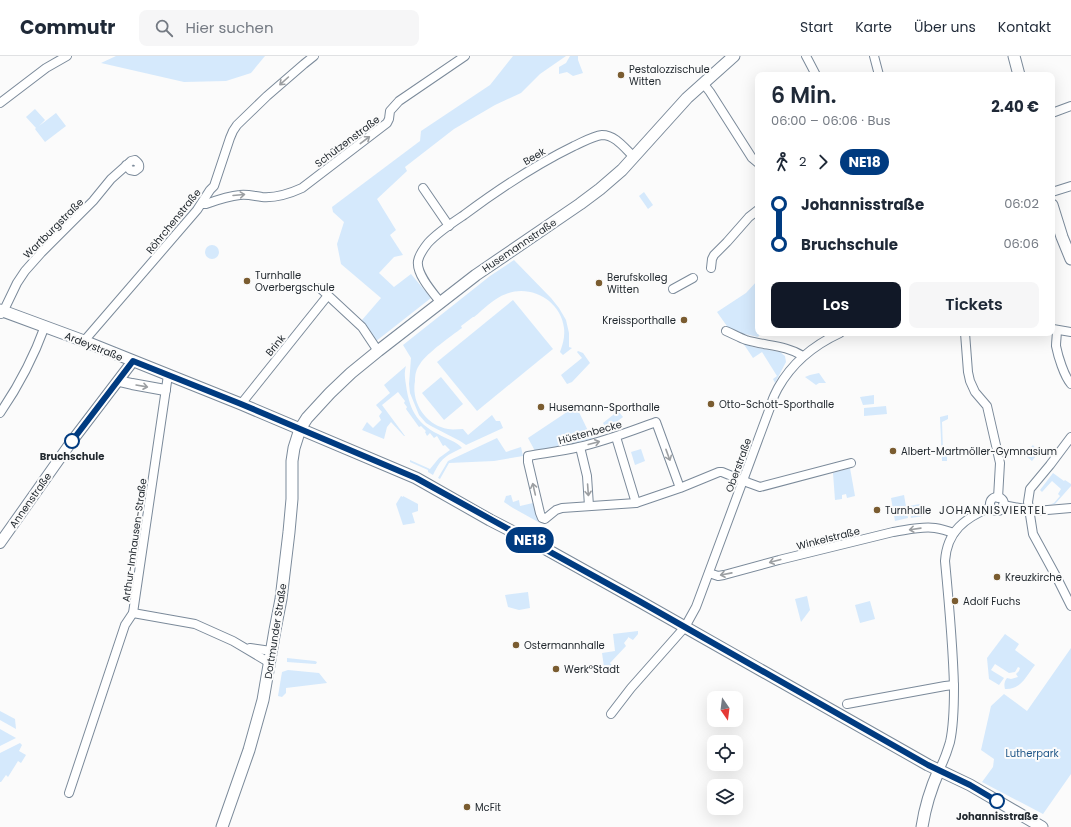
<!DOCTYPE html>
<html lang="de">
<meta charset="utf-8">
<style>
:root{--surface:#fff;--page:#f6f6f7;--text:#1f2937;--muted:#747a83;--line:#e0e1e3;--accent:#111827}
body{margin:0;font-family:Poppins,sans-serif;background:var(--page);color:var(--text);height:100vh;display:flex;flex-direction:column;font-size:15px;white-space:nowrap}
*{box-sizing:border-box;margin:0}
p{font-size:13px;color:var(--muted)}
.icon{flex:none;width:22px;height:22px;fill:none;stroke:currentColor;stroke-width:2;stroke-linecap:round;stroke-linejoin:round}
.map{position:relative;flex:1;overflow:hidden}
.details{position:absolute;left:755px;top:16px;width:300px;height:264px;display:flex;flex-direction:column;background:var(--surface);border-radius:8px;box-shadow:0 4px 16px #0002}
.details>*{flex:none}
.badge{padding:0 8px;border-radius:13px;font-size:14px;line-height:26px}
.needle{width:26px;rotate:166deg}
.fabs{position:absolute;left:707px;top:635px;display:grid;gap:8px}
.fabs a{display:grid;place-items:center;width:36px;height:36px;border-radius:8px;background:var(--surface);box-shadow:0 4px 16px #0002;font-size:20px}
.map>.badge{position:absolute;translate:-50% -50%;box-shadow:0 0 0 2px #fff}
.legs{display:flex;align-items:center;gap:6px;height:44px;padding:0 16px;font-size:13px}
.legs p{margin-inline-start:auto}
.summary{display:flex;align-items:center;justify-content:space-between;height:68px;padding:0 16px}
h1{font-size:22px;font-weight:600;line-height:30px}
.button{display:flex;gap:8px;margin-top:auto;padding:8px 16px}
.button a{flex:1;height:46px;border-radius:8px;background:var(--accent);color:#fff;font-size:16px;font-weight:600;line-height:46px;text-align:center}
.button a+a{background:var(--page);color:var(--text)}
ul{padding:0 16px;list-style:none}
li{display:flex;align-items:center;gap:14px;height:40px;font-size:15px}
li i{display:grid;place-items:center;width:6px;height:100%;margin:0 5px;background:currentColor}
li i::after{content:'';width:10px;height:10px;margin:-5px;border:3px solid;border-radius:50%;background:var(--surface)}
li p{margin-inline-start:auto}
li:first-child i{background:linear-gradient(#0000 50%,currentColor 0)}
li:last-child i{background:linear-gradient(currentColor 50%,#0000 0)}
header{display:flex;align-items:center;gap:24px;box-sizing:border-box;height:56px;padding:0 20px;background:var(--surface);border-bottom:1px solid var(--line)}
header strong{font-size:19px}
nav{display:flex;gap:22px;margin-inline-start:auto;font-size:14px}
.search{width:280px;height:36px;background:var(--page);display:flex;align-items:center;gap:10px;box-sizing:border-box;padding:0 14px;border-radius:8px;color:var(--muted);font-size:15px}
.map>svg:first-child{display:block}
</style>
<header>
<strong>Commutr</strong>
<div class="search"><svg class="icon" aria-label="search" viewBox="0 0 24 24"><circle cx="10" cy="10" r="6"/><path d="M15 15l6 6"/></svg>Hier suchen</div>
<nav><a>Start</a><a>Karte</a><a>Über uns</a><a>Kontakt</a></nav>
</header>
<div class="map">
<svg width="1071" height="771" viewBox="0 0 1071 771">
<rect width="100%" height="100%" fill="#fbfbfb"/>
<g fill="#d5e9fc">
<path d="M116,0H265L251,17L226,25L184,26L101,7Z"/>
<path d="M513,0H566L540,18L521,37L495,49L454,73L405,111L407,115L377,143L396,174L390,179L403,199L394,201L379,217L394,231L411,218L431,242L375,286L362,264L381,242L341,208L337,188L344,166L333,156L332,151L420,85L421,75L490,29Z"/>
<path d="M570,0H578V4L583,17L573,20L567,16L559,18V11L566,7Z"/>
<path d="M35,53L45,64L39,70L56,57L66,70L45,86L35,73L36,72L26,61Z"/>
<path d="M644,136L653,149L648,153L639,140Z"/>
<circle cx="212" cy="196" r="7"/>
<path d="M514,204L551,242L559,252L566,264L569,277V291L572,292L563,299L560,296C563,288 565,281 564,272C561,245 531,228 506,238C494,242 484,253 474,261H473L461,270L462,272C451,280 427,297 420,308C416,313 415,319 415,325C411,347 426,369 448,373C453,374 458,373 463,373L468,379L492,359L496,365H500L503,372L466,389L460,385L431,370L426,367L419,359L410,337L409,328L411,302L403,289L490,220Z"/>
<path d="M758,224V277H761L758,281L736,276L729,273L717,256L746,237Z"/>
<path d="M513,244L553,293L477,355L437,306Z"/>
<path d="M743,287L753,291L780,296L785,300L786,306L775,327L773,323L777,320L762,296L753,302Z"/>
<path d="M578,295L583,297L590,307L589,308L572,326L567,328L561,319L582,302L577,296Z"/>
<path d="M406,310C404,317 405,322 406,329C409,352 416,367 438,378C446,383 456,385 462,392C444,401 442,401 433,419L428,416V414L410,406V404L430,413L439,402L450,394L445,389L443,390L437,380L434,382L430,377L427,380L425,376L426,375L421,370L419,371L406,353L407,351L404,347L405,345L398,336L382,349L405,380H404L391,366L387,371L384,383L362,374L367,366L373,372L381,364L379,360L382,356L376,349L390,337L384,329Z"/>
<path d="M819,317L826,327H819L816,329L805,321L810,319Z"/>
<path d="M441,321L463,348L444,364L422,337Z"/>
<path d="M874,339V348L863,349L860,341Z"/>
<path d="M576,350L592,383L535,395L528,382Z"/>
<path d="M886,350L887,358L864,360V352Z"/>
<path d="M618,355L623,361L607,373L603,367Z"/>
<path d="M948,359V363L942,366L943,394L947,395V405H942L940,361Z"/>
<path d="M497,382L506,396L521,391L523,400L494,405L449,407L440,423L438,422L448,405Z"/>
<path d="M1033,389L1036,393L1039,396L1032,405L1024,398Z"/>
<path d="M641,393L645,405L635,409L631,396Z"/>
<path d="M850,412L855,440L847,442L846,438L842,439V443L835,444L833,417Z"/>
<path d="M1053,417L1064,425L1065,424L1071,428V430L1055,448L1049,449L1054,447L1060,440L1058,438L1061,433L1052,425L1042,436L1040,434Z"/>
<path d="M511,439L513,446L519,444L520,450L533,447L540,467L513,452L504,446L506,440Z"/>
<path d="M904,439L908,462L895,465L891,442Z"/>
<path d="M401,440L403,441V440L418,448V455L412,457L415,467L403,469L396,448Z"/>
<path d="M920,448L923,460L911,462L909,450Z"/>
<path d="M528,536L530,552L519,554L508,551L505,539Z"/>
<path d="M807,540L810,554L801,566L795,543Z"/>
<path d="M870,545L875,563L860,567L855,549Z"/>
<path d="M638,575V578L633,584L628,581V582L624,587L626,590L610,607L613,611L609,616L604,611L602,597L615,595L613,578Z"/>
<path d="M1005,578L1019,588L1015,594L1035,609C1026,620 1021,634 1005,633C1004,629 1004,626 1007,622L1011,623L1018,621L1016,618L1019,615L1020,612L1018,611L1015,616L1009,617L995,608L991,614L1004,622L999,629L989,623L987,602Z"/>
<path d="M1071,592V718L1043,758L982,726L993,711L994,703L981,694L991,650L1004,638L1027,655Z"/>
<path d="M287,602L315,605L317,606L316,608H315L287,606Z"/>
<path d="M288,614L319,617L327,627L286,632V637L282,641L278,640L282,616Z"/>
<path d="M0,655L15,663L16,673L0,664Z"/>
<path d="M0,673L16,682L0,690Z"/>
<path d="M20,687L22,689L19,695L26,699L21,707L18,705L8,721L6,719L1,726H0V697Z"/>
</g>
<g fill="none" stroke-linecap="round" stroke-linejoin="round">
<g stroke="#7b8a9a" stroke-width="10">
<g id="minor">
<path d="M806,0L816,19"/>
<path d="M874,0L879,19"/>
<path d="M703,27L710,36L752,102L758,107"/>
<path d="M0,47L46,12L67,0"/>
<path d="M1052,57L1071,50"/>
<path d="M423,132L449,170"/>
<path d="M1052,136L1071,130"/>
<path d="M202,147L203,148H206C217,144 228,140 240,139C247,138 254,140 262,141C275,142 289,138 302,132L387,67L389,63L390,55L399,45L465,0"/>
<path d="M711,212L712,203L714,199L727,186L749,161L758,154"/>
<path d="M320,232L362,271L378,295"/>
<path d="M673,233L693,222"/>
<path d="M441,247C433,237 416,218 418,205C419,199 424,192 428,187C438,176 452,167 464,159C499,133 535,109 574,90C583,86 593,80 602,79C616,79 625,93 634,101"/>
<path d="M1,258L4,254L17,227L25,215L41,197L93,145L111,123L129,107L131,105L135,104C138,107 140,108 139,112L135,115L130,114L126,109"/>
<path d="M1053,273L1071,276"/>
<path d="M1057,274C1057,279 1056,285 1056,290C1058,300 1064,320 1071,328"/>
<path d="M726,275C733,278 740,282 746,284C766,290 786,289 803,300"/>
<path d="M965,277L968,316L970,325L975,336L987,350L1000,407L998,442"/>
<path d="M84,285L197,154L210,134L214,130L230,82L233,75L237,69L267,40L304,8L314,0"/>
<path d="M241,348L325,243"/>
<path d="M0,357C20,328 33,303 45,270"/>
<path d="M616,381L636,447"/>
<path d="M1071,381L1050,409L1030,433L1028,446L1033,478L1057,522L1071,550"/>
<path d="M580,391L587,420L589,450"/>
<path d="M680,432L656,366C631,375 606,385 579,391C562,395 545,397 528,400V406L540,457L542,462L545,463L556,454L562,452L636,447L680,432L719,416H722L749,427L760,431L851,407"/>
<circle cx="997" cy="448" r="7"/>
<path d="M1003,449L1036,455L1071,452"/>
<path d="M709,517L718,520L724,519L779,504L893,476C907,474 921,470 935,472C941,473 948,475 954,477"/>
<path d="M133,557L195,568L233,585L270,607"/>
<path d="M250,592L271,595"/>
<path d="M847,648L945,630L954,629"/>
<path d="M611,658L631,632L685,571L696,551L771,349C772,343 775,338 778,332C792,307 814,289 840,277"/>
<path d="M939,714C944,705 947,696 950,686C954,668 954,649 954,631C953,589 949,547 945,505C947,475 965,462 991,451"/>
<path d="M69,737L125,569L133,557L168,319"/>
</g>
</g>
<g stroke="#7b8a9a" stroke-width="12">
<g id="tertiary">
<path d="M119,325L132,328L165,334"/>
<path d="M0,487L72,385L133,305"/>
</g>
</g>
<g stroke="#7b8a9a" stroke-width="13">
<g id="secondary">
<path d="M1014,0L1019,19"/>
<path d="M1052,149L1062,181L1071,203"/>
<path d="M0,254L84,285L241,348L416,422L490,464L535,487L639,545L928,709L970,729L1042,771"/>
<path d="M222,771L249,694L263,644L275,574L281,543L289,476L292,443V405L294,392L300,373L307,362L330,337L351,317L378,295L476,219L580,148L600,133L622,114L687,42L734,0"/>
<path d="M922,771C925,751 931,732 939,714"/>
</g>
</g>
<use href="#minor" stroke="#fff" stroke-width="8"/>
<use href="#tertiary" stroke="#fff" stroke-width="10"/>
<use href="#secondary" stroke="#fff" stroke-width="11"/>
</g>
<defs><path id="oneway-shaft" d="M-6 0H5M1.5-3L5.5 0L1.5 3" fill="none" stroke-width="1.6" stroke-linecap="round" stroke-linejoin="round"/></defs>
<g stroke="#9c9fa2">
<use href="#oneway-shaft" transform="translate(284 25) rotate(138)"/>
<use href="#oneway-shaft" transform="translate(365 84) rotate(-37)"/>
<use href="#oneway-shaft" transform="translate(239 139) rotate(-5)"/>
<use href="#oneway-shaft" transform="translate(142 330) rotate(10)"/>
<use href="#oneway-shaft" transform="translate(594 387) rotate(-15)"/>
<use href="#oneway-shaft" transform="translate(668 399) rotate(70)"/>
<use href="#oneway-shaft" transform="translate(534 433) rotate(-103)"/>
<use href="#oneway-shaft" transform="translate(588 434) rotate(86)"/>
<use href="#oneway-shaft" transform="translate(915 473) rotate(172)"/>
<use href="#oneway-shaft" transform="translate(775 505) rotate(165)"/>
<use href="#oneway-shaft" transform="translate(726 518) rotate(169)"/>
</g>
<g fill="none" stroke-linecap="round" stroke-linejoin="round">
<g stroke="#fff" stroke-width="9">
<path id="line-1" d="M72,385L133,305L241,348L416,422L639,545L928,709L970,729L997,745"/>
</g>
<use href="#line-1" stroke="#003b80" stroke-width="6"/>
</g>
<g fill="#7a5c30" stroke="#fbfbfb" stroke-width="1.5">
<circle cx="621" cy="19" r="4"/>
<circle cx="247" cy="225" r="4"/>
<circle cx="599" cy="227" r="4"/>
<circle cx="684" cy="264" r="4"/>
<circle cx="711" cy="348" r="4"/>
<circle cx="541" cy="351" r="4"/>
<circle cx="893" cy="395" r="4"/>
<circle cx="877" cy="454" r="4"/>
<circle cx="997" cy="521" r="4"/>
<circle cx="955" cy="545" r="4"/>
<circle cx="516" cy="589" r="4"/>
<circle cx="556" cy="613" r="4"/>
<circle cx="467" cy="751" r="4"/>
</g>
<g fill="#fff" stroke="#003b80" stroke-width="2">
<circle cx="72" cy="385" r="7"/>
<circle cx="997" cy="745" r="7"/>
</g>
<g text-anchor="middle" stroke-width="4" stroke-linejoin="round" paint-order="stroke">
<g font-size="10" fill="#232a30" stroke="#fbfbfb" text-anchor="start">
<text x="629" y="17">Pestalozzischule<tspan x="629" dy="12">Witten</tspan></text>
<text x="255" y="223">Turnhalle<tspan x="255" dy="12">Overbergschule</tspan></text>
<text x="607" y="225">Berufskolleg<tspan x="607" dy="12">Witten</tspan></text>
<text x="676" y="268" text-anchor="end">Kreissporthalle</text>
<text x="719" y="352">Otto-Schott-Sporthalle</text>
<text x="549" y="355">Husemann-Sporthalle</text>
<text x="901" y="399">Albert-Martmöller-Gymnasium</text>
<text x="885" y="458">Turnhalle</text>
<text x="1005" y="525">Kreuzkirche</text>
<text x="963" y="549">Adolf Fuchs</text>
<text x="524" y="593">Ostermannhalle</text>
<text x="564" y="617">Werk°Stadt</text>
<text x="475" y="755">McFit</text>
</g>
<g font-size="10" fill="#232a30" stroke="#fbfbfb">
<text transform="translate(347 85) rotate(-37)" y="4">Schützenstraße</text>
<text transform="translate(534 100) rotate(-30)" y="4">Beek</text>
<text transform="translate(173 165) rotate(-51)" y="4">Röhrchenstraße</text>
<text transform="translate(53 172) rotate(-45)" y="4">Wartburgstraße</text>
<text transform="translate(519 189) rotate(-34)" y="4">Husemannstraße</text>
<text transform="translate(275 289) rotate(-51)" y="4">Brink</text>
<text transform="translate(94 290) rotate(22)" y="4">Ardeystraße</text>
<text transform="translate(590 376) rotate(-15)" y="4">Hüstenbecke</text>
<text transform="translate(738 409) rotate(-70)" y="4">Oberstraße</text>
<text transform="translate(30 444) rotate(-55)" y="4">Annenstraße</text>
<text transform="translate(828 482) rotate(-14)" y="4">Winkelstraße</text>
<text transform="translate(134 484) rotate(-82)" y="4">Arthur-Imhausen-Straße</text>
<text transform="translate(275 575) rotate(-81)" y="4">Dortmunder Straße</text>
</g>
<g font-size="10" font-weight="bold" fill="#232a30" stroke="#fbfbfb">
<text x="72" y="404">Bruchschule</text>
<text x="997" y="764">Johannisstraße</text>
</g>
<g font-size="10" fill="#1f5688" stroke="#fbfbfb">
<text x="1032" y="701">Lutherpark</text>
</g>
<g font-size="11" letter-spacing="1" fill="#232a30" stroke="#fbfbfb">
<text x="993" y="458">JOHANNISVIERTEL</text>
</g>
</g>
</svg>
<div class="fabs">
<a><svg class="needle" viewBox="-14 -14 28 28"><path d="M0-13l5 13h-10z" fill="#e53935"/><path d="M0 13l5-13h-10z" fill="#747a83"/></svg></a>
<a><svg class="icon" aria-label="locate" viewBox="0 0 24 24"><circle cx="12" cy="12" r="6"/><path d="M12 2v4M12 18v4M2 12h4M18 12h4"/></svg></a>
<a><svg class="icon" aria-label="layers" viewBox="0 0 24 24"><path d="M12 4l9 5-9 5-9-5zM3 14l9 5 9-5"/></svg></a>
</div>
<b class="badge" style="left:530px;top:484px;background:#003b80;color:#fff">NE18</b>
<section class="details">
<div class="summary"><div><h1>6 Min.</h1><p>06:00 – 06:06 · Bus</p></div><b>2.40 €</b></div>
<div class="legs"><svg class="icon" aria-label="walk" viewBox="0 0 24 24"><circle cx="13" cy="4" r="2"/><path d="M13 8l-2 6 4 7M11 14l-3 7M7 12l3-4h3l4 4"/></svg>2<svg class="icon" aria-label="forward" viewBox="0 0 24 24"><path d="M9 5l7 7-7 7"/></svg><b class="badge" style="background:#003b80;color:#fff">NE18</b></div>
<ul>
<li><i style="color:#003b80"></i><b>Johannisstraße</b><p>06:02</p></li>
<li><i style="color:#003b80"></i><b>Bruchschule</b><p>06:06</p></li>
</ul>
<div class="button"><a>Los</a><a>Tickets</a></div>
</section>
</div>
